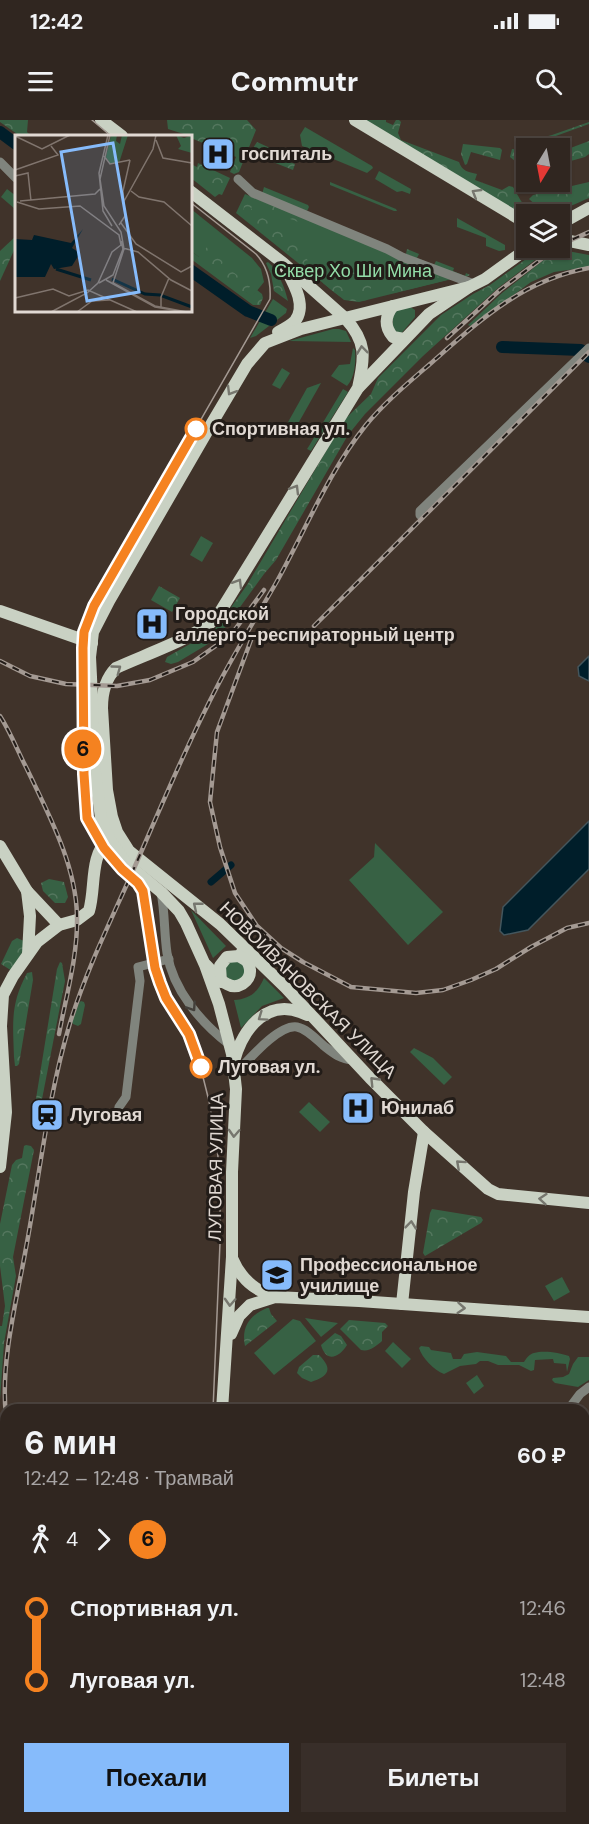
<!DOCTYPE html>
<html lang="ru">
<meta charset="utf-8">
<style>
:root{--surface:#302620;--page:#382e29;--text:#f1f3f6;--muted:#a8a5a5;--line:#4b433e;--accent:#86bbfb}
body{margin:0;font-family:"DM Sans",sans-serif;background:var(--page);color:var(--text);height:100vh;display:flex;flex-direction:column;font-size:22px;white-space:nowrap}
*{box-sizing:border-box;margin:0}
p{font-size:20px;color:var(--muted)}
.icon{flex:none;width:33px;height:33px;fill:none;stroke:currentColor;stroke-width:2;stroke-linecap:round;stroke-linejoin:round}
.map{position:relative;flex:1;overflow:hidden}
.side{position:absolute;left:0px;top:1284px;width:590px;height:420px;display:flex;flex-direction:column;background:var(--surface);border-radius:18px 18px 0 0;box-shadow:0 2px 4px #0004,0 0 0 2px var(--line)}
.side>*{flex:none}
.badge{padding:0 12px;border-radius:20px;font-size:21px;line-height:39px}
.needle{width:39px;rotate:190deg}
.fabs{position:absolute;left:516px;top:18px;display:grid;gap:12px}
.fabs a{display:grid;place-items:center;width:54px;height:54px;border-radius:0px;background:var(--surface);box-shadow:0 2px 4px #0004,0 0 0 2px var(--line);font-size:30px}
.map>.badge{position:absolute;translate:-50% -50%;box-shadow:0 0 0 3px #fff}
.legs{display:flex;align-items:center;gap:9px;height:66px;padding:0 24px;font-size:20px}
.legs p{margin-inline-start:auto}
.headline{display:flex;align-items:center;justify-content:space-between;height:102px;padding:0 24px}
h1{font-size:33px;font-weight:800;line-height:45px}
.cta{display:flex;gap:12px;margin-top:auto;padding:12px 24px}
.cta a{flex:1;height:69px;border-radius:0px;background:var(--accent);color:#111;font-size:24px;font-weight:800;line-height:69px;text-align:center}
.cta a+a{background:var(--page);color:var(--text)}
ul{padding:0 24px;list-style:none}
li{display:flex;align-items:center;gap:21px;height:72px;font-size:22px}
li i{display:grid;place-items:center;width:9px;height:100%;margin:0 8px;background:currentColor}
li i::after{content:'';width:15px;height:15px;margin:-8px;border:4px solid;border-radius:50%;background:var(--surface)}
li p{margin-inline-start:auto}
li:first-child i{background:linear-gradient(#0000 50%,currentColor 0)}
li:last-child i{background:linear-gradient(currentColor 50%,#0000 0)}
.status{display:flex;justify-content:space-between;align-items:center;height:42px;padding:0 30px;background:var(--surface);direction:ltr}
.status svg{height:16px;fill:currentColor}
header{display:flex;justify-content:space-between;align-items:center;height:78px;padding:0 24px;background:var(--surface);font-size:27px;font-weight:800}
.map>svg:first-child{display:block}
</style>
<div class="status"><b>12:42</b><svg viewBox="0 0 49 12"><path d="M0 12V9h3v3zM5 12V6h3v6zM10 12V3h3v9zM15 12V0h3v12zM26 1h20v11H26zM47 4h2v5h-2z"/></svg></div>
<header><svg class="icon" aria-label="menu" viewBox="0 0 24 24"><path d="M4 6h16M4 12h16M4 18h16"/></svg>Commutr<svg class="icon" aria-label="search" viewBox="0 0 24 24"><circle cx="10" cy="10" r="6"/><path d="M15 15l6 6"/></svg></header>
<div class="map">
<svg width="589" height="1704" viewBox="0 0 589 1704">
<defs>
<pattern id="forest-crowns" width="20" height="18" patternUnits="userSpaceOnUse" patternTransform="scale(1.5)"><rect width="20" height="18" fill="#376144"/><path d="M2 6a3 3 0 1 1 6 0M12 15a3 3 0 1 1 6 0" fill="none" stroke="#54775e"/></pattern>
</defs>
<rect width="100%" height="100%" fill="#40332a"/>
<g fill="#376144">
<path d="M305,7L372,46L373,48L367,53L302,26L300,15Z"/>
<path d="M379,51L411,69L410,74L402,71L397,72L375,59Z"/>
<path d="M330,62L396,89L397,91H394L330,65Z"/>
<path d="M264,67L308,85L309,87L307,91L262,74Z"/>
<path d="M7,69L16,76L15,89L1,77Z"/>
<path d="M245,74L452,159L359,182L344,180L236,93Z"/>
<path d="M191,89L252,138L261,149L264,162L252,177L191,131Z"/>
<path d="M457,98L505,125V130L499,131L486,126V118L457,107Z"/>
<path d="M273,179L287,189L286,193L256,216L250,218Z"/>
<path d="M409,186L415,190V197L400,215L393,209C392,192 393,191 409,186Z"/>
<path d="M333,209H339L346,211L351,222L289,221Z"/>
<path d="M353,228L355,230C356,241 355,258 347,266L331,256L339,245L350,244Z"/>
<path d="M282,248L290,253L280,269L272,265Z"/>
<path d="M321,263L295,309L287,306V304L307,268Z"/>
<path d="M343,269L348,272L311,331L307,329L309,326Z"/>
<path d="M201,416L213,423L202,442L190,435Z"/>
<path d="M375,723L443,792L408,825L349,760L374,737Z"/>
<path d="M191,790L226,826L213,838Z"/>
<circle cx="235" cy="851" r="10"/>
<path d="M264,858L284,878L262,886L241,908L234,880C250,879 258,872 264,858Z"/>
<path d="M81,881L84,882L85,885L81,904L78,906L73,904L72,902L79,883Z"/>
<path d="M414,928L433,938L452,957L444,965L410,932Z"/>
<path d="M309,982L330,1002L320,1012L299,992Z"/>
<path d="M562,1157L570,1172L554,1181L545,1166Z"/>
<path d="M305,1198L338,1203L321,1217Z"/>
<path d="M293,1199L300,1201L316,1221L274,1255L254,1233Z"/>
<path d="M393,1222L411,1239L402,1248L385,1231Z"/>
<path d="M421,1226L429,1227L431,1230L451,1233L453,1239H461L464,1234L477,1232L506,1236L511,1242H524C526,1239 529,1234 534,1233C544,1230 560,1233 569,1236L570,1239L567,1252L566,1244L554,1243L553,1239L535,1240L534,1250L531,1251L519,1245H498L488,1241H480L476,1244L460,1246L444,1254C434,1250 422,1238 419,1228Z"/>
<path d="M578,1237H589V1260L578,1267L555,1263L552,1260L553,1258L563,1257L569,1254L573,1244Z"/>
<path d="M477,1255L484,1266L474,1274L466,1263Z"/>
<path d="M589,1602V1628L584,1630V1604Z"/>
<path d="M302,1698H349V1704H296Z"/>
</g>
<g fill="url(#forest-crowns)">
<path d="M0,0H28L27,12L31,16H20L0,2Z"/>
<path d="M167,0H247L256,10L239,52L234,54L230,52L236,37L191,18L190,16L168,9Z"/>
<path d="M364,0H386V2L393,5L396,0H399L401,2L398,13L401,20L459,42C462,51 468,52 477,54L475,60L502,70L509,66L513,67L521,81L526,87L545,94H526V99Z"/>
<path d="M589,2V4L553,17L517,24L552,15Z"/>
<path d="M589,21V34L585,37L560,44V32Z"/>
<path d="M257,22L290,37L288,41L295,44L293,50L253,34L251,31Z"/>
<path d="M463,24L500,28L502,30L500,40L471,32L467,44L465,45L461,34Z"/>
<path d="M512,29L521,30L523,37H526V53H524L522,48L516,45L515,41L510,37Z"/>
<path d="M198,43L230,58L222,75L219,74L215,77L191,58V44L197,47Z"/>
<path d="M589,62V78C567,87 550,99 529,79L533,75Z"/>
<path d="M249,78H254L323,107L320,110L282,96L280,99L274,95L275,93L265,88L264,91L254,85L251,88L252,90L262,94L261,97L270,102L272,99L279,103L278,107L288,111L319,157L246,97C242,90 243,84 249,78Z"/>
<path d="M191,103L197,108L204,110C215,126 236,137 249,151L237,144L235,139L229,138L220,127L206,117L203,111L196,110L191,105Z"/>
<path d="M16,116V126L0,161V131Z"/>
<path d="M207,127L224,140L222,144L251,165L246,172L252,176L257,170L262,174L263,178L260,185H253L191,139V131L199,137Z"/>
<path d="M407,129L419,134L417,138L434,145L436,141L454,148L453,151L465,156L466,153L470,155L464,158L406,134Z"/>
<path d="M562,130L589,135V147L554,152L531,162L474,204L470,206L468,205L502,173L550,135L555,131Z"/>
<path d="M533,134H538L539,137L498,168L423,236L365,294L348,315L276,440L264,454L222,512L208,524L178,542L171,544L165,542L167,537L213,511L222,500L247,465L345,299L371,274L378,258L441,195L473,174L490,165Z"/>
<path d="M398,141L399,142L447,160L394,173L388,171L383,160L387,152L388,145Z"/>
<path d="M268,142C279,151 285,169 288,181L274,171L271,154L266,143Z"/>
<path d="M358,149C373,157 374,165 367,180C347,185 337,175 323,163L325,160Z"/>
<path d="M159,466L180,478L172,492L151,480Z"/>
<path d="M49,759L64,762L68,777L65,783H55L43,771L41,763Z"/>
<path d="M17,818L24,821V829L12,851L1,844L12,821Z"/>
<path d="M60,842L62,843L65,861L37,1005L35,1007L34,991L57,849Z"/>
<path d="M32,852L33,860L19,944L17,946H15L14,937C13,903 10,885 27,853Z"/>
<path d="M26,1025L31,1026L34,1030L13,1137L16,1156L4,1223L0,1280V1206H2L5,1186L0,1146V1104L12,1045L16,1040L22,1038L24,1026Z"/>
<path d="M432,1089L481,1097L483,1100L481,1103L425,1136L423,1133L430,1093Z"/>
<path d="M267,1188H269L271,1194L277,1201L245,1226C241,1207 250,1195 267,1188Z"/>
<path d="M349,1200L385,1203L388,1206L382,1212V1221C376,1226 370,1232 361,1230L340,1209Z"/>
<path d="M335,1213L341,1216L347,1225C339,1238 326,1243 321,1225Z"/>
<path d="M313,1235H319C333,1249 329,1256 311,1262L302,1258L297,1253L299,1247Z"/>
<path d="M589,1485V1528L584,1530V1486Z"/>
<path d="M6,1647V1698H24L21,1704H0V1657Z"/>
<path d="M165,1698H264L262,1700L263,1704L213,1702L147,1704L154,1699L160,1701Z"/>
</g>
<g fill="#001e2a" stroke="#44565d" stroke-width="1.5">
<path d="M589,536V561L579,556L578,547Z"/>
<path d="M589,701V749L528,810L504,815L500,811L503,787Z"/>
<path d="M0,1489L6,1490V1647L0,1657Z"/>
</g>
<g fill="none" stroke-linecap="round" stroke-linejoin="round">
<path stroke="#001e2a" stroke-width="7" d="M211,762L231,745"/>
<g stroke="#001e2a" stroke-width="12">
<path d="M0,12L16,24"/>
<path d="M190,150L248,191L271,200"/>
<path d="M502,227L581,230L589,237"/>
</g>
<g stroke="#80847d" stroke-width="9">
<path d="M0,42L16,58"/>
<path d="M238,59L253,73L387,129L402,137L474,164"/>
<path d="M420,395V391L589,228"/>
<path d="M161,772C165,792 164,813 167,833C173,870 201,903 230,925"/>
<path d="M234,955C247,942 278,904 297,907C307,909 316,919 324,926C333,933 340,939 353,940"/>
<path d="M117,998L119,987L126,977L140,861L138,847L169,839"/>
<path d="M568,1290L580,1274L589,1267"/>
<path d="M584,1349L589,1350"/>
</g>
<g stroke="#c9d1c3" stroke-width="12">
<path d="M101,0L122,16"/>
<path d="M355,0L526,103"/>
<path d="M190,71L283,143L345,198C367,222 365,237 358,268L217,497C200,516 141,536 116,548C105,559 102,573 102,588L107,670L112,697L117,712L129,731L220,804L285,867L370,958L424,1012L488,1069L498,1074L589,1083"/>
<path d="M560,104L589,88"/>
<path d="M560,119L589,125"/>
<path d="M393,186C385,196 384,207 393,217L404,219"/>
<path d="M278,212C284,209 290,206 295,201C307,186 294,164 286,149"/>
<path d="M359,267L429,194L469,167L485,159L528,128"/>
<path d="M0,491L92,523"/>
<path d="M0,726L27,771L59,805"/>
<path d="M27,771L30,796L28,834"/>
<path d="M206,845C212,851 220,861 227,864C237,870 251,862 250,850C250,844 245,838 242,832"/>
<path d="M221,862L220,846L227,837L239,836L249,842"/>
<path d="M234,941C244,906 269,876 307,895"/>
<path d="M0,1047L6,992L1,906L3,875L13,856L37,822L59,805L77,800L89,791C96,768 89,736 109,718"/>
<path d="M232,1138C241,1159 254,1170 275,1177"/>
<path d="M402,1184L414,1072L424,1012"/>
<path d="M231,1214L239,1196L250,1185L275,1177L359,1181L589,1197"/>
<path d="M222,1290L232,1137V1052L236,969L232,934L219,884L205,845L186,803L179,791L161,772L125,742L109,718L101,698L95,653L91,557L90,537L93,512L109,481L212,303L247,244L265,223L301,209L469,167"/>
<path d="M0,1471L6,1472"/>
<path d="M51,1704L53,1698"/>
</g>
<g stroke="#a49a93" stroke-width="1.5">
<path d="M92,0L111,16"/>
<path d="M190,82L256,134C268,147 271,162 270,179L94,486L84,512L83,528L84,671L87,698L104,728L122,749L138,763L143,771L155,848L166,878L189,914L197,933L209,981L216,1019L220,1055V1123L213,1290"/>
<path d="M30,1704L33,1698"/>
</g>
<g stroke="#a49a93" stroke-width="4.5">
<g id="rail">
<path d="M560,125L589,112"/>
<path d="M447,218L500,170L556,128"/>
<path d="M314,506L589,232"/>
<path d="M251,520L217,612L210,682L220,727L235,773L257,806L281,828L303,842L351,867L416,873L443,870L471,860L496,849L531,827L567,808L589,803"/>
<path d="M0,541L30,556L66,564L117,566L150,560L193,542L231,515L264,470"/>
<path d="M0,596C11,613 18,632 27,649C49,695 76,745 77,796C78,836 66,876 59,914"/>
<path d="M6,1295C0,1243 17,1179 26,1128C40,1053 48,976 70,903C86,851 110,802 132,753C160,689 187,624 219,563C237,529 257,496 276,463C305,411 329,351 366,305C385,282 408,263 430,244C479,201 522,160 589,148"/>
</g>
</g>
<use href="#rail" stroke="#221c18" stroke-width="2" stroke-dasharray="7" stroke-linecap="butt"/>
</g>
<defs><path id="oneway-chevron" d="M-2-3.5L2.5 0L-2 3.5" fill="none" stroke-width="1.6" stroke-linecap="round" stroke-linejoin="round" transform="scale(1.5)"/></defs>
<g stroke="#76766e">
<use href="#oneway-chevron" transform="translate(476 73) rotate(-149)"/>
<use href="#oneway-chevron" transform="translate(362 230) rotate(-97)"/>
<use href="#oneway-chevron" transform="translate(231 271) rotate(121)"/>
<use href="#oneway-chevron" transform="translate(295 369) rotate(-59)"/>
<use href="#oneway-chevron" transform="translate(238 463) rotate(-59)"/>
<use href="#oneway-chevron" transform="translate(117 549) rotate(-36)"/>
<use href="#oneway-chevron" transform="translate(197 786) rotate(-141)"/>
<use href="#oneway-chevron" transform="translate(262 897) rotate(145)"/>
<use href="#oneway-chevron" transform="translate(374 961) rotate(-134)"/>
<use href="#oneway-chevron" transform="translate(234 1013) rotate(93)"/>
<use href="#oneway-chevron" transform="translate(460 1044) rotate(-138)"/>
<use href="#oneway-chevron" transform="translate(543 1079) rotate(-175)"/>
<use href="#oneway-chevron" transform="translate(411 1105) rotate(-84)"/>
<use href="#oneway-chevron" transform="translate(230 1182) rotate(93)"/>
<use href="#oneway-chevron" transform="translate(461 1188) rotate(4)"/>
</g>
<use stroke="#43403b" href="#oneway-chevron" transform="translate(192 887) rotate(56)"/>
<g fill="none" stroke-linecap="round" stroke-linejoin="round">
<g stroke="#fff" stroke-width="14">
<path id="line-1" d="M196,309L94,486L84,512L83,528L84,654L87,698L104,728L122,749L138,763L143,771L155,848L160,863L166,878L189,914L201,947"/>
</g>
<use href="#line-1" stroke="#f58220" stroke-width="9"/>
</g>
<defs>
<g id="hospital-square" transform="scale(1.725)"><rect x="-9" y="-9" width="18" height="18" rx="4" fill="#86bbfb" stroke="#221c18"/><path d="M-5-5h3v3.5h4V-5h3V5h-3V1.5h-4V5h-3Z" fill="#111"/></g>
<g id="station-square" transform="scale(1.725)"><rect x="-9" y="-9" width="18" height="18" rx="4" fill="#86bbfb" stroke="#221c18"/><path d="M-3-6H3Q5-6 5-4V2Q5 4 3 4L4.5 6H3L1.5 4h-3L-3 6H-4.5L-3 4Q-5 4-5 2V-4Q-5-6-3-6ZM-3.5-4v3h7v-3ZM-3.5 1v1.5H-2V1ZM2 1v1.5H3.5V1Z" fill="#111"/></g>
<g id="university-square" transform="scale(1.725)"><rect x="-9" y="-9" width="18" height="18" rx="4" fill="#86bbfb" stroke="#221c18"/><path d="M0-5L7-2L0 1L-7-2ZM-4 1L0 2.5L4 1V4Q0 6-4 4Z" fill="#111"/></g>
</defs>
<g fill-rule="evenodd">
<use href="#hospital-square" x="218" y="34"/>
<use href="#hospital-square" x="152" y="504"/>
<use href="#hospital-square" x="358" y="988"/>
<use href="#station-square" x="47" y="995"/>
<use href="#university-square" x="277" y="1155"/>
</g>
<g fill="#fff" stroke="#f58220" stroke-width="3">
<circle cx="196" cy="309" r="10"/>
<circle cx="201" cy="947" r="10"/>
</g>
<g text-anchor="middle" stroke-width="6" stroke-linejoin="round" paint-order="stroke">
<g font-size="18" font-weight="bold" fill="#e1d9d3" stroke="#221c18" text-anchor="start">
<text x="241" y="40">госпиталь</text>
<text x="175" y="500">Городской<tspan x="175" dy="21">аллерго-респираторный центр</tspan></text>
<text x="381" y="994">Юнилаб</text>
<text x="70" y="1001">Луговая</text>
<text x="300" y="1151">Профессиональное<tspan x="300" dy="21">училище</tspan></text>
</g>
<g font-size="18" fill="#93dda8" stroke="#221c18">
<text x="353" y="157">Сквер Хо Ши Мина</text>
</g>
<g font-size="18" font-weight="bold" fill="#e1d9d3" stroke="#221c18" text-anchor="start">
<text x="212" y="315">Спортивная ул.</text>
<text x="218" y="953">Луговая ул.</text>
</g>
<g font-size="18" fill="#e1d9d3" stroke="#221c18">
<text transform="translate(308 870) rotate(45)" y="6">НОВОИВАНОВСКАЯ УЛИЦА</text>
<text transform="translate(216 1047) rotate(-89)" y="6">ЛУГОВАЯ УЛИЦА</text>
</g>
</g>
<g transform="translate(15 15)">
<rect width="177" height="177" fill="#40332a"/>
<path d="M161,0L169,3L177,0V18L163,14L166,11Z" fill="#376144"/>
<path d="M96,0H102L101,6L105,9L107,0H113L104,28H95L91,22Z" fill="#376144"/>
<path d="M68,94L57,113L65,118L57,131L39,134L36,129L30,142H0V104L17,105L19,100L56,108Z" fill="#001e2a"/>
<path fill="none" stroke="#001e2a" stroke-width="3" d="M41,134L76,145M97,144L130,159L145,160L177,172"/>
<path fill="none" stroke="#80756e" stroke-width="1.5" d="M93,0L84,38L88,76L97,91M95,0L85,44L89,71L106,97L109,114L98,148L140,171L172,177M0,1L27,14L55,0M141,5L148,23L177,28M89,21L95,29L115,25M0,35L43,20L36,11M0,41L13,38L16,66M116,56L124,62L149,67L177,91M5,66L80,59L85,54M2,67L24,74L65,71L104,100L106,110L97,117L83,148L72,158L36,177M108,68L138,14L141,0M106,88L121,109L166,137L177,131M104,90L110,81L108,56L115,25M108,113L123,117L156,145L177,156M91,145L140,172L170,177M84,148L98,140L108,114L106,106M0,163L38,154L54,161L73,155L122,177M146,174V162L154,143M62,177L77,166L94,165"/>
<path fill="#86bbfb" fill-opacity="0.15" stroke="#86bbfb" stroke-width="3" d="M98,8L124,157L72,166L46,17Z"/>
<rect width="177" height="177" fill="none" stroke="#e1d9d3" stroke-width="3"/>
</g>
</svg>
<div class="fabs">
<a><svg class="needle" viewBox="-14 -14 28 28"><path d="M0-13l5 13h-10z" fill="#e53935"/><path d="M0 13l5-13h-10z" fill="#a8a5a5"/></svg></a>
<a><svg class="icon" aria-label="layers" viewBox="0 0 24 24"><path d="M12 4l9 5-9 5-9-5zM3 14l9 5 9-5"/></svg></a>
</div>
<b class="badge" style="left:83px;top:629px;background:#f58220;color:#111">6</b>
<section class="side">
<div class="headline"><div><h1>6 мин</h1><p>12:42 – 12:48 · Трамвай</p></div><b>60 ₽</b></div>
<div class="legs"><svg class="icon" aria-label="walk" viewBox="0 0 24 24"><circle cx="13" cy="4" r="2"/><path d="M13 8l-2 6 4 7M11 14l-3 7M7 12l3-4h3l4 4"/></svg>4<svg class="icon" aria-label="forward" viewBox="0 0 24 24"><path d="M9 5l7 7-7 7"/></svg><b class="badge" style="background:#f58220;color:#111">6</b></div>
<ul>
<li><i style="color:#f58220"></i><b>Спортивная ул.</b><p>12:46</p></li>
<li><i style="color:#f58220"></i><b>Луговая ул.</b><p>12:48</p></li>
</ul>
<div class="cta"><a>Поехали</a><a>Билеты</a></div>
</section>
</div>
